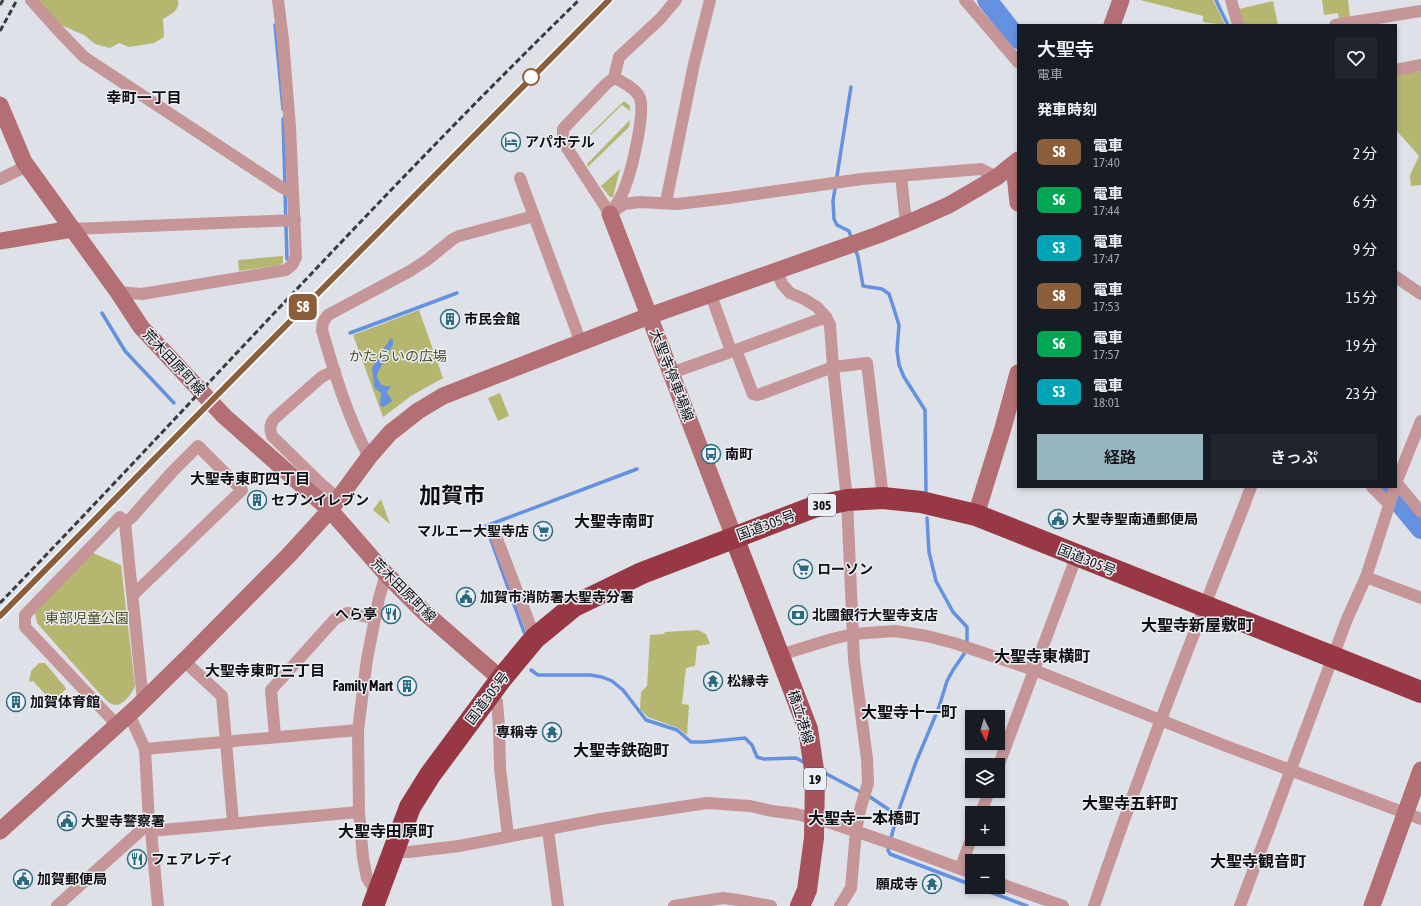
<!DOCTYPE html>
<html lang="ja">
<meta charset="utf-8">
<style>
:root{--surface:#171b24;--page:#20242c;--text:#f1f3f6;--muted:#9ea1a6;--accent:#98b6c0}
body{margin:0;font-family:"Asap Condensed","Noto Sans JP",sans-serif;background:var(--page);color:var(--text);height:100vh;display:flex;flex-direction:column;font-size:15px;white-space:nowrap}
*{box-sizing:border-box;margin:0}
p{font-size:13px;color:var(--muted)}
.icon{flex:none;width:22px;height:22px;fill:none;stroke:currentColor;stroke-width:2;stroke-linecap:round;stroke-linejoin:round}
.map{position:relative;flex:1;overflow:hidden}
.side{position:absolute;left:1017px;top:24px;width:380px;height:464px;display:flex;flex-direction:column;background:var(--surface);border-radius:0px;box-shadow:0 2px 6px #0003}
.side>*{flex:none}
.badge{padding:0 8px;border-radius:6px;font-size:14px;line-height:26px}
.needle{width:26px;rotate:175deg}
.controls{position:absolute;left:965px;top:710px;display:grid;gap:8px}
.controls a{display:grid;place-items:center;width:40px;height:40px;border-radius:0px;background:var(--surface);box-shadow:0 2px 6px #0003;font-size:20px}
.map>.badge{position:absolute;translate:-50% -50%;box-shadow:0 0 0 2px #fff}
h2{padding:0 20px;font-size:15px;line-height:36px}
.round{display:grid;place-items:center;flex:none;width:42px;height:42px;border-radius:0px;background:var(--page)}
.overview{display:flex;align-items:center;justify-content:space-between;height:68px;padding:0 20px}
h1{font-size:19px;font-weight:600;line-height:30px}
.primary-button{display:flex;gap:8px;margin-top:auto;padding:8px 20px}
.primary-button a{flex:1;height:46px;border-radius:0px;background:var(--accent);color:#111;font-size:16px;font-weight:600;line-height:46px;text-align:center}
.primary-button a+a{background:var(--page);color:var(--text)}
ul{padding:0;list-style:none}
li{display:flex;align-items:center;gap:12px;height:48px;padding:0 20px}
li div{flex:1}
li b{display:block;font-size:15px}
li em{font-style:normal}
li .badge{min-width:44px;font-weight:700;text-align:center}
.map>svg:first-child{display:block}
</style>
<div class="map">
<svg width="1421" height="906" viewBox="0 0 1421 906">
<rect width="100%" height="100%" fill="#dee1e7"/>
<g fill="#b5b770">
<path d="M36,0H178C180,11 171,14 163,19L164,37L154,43L129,47L119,43L110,48L95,44L84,35L61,25Z"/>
<path d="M1140,0H1213L1225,25L1203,22V16Z"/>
<path d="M1322,0H1348L1350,17L1339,19L1338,13L1324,15Z"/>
<path d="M1273,1L1278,25H1243L1239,9Z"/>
<path d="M1421,71V185L1411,186L1410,175L1419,156L1396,130V75Z"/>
<path d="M624,101L630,106V111L622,105L591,135L590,134Z"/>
<path d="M630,120L629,127L588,167L587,164Z"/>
<path d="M620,169L613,197H610L601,186Z"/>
<path d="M283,256V263L280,265L239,271L238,260Z"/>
<path d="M419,310L443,378L411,396L383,417L353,335Z"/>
<path d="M500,393L509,416L498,421L488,398Z"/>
<path d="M381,499L390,524L373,510Z"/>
<path d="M93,553L121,565L135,686C132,693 122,709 112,704C108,703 104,697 100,694L37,623L35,613Z"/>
<path d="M698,630L706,634L710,644L697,646L695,666L686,668L682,704L689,705L687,735L678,728L648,717L640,709L641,692L647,686L650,635L664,634L665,632Z"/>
<path d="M39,663H45L65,687L66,689L57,698L45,699L47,696L33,681L29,682L31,671Z"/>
</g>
<path fill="#6491e0" d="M390,339H393V344L377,374V377L381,385L391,387L387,391V393L392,400L391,402L383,407L380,405L381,393L374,387L372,368Z"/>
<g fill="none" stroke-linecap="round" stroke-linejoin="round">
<g stroke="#6491e0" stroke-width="3.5">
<path d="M1216,0L1220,9L1228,25"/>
<path d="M275,25L283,109"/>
<path d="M851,87L833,201L834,219L837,225L849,231L852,240"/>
<path d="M283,119L285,186"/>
<path d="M285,193L287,259"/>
<path d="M855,248L858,257L863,286L882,289L889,294L894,309L899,325L897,350L899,365L904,377L925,410L926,491"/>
<path d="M102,313L125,351L174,403"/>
<path d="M350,333L457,293"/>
<path d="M927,518L929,552L936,581L953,612L967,627V643"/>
<path d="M524,632L486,526L637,469"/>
<path d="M531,670L538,675H590L602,677L612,681L623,690L646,720L677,730L691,742H704L745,738L752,745L757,757L764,759L796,758L807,764"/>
<path d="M821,771L870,797L897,815L888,850L890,854L972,885"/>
<path d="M897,815L916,762L939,707L947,681L953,670L964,654"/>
<path d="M977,887L1027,906"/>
</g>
<g stroke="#6491e0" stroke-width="20">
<path d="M987,0L1018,39"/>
<path d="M1386,487L1421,529"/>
</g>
<g stroke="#c59597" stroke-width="12">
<path d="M31,0L57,29L84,57L281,187L293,193"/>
<path d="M965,0L1018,62"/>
<path d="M1231,0L1238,25"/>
<path d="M1335,25L1421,11"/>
<path d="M1396,70L1421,65"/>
<path d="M614,78C622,81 635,89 639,96C647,109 631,172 625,187C622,197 616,205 610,214L567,148L563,138V129L606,84Z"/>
<path d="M614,78L619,57L660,19L676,0"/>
<path d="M901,176L906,223"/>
<path d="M520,178L534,216"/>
<path d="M0,179L27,166"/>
<path d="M666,202L694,64L710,0"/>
<path d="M610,214L624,204L639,202L678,204L728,198L862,179L981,169L997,177"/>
<path d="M72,229L295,220"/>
<path d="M1396,277L1421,294"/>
<path d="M118,292L142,294L286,270L292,265L296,257L290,127L283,40L278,0"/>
<path d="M711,295L731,351"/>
<path d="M826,317L830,325L833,367L847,500L854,660L867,759L868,783L860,810L856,831L851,888L840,906"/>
<path d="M736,350L753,394L758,395L833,367L867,363L883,498"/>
<path d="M335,371L323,376L318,380L274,419C270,424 269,429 272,436L319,482L338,499"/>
<path d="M671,373L736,350L826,317L817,307L804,299L790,293L782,284L777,271"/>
<path d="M369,457C348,418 334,372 322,330L323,322L328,315L410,271L427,260L453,239L459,236L534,216L581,343"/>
<path d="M1396,482L1421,512"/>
<path d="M1396,483L1421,421"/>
<path d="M1372,487L1389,504"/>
<path d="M125,523L132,517L172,472L198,446L242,490L133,595"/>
<path d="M494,531L535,638"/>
<path d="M1366,577L1421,598"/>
<path d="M780,655L832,639L853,634L895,631L927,636L954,643L1034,670L1226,746L1421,819"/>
<path d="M184,661L222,696L233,822"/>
<path d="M490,694L497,702L499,727L500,768L508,836"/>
<path d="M129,714L145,749L149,823L151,831L158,906"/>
<path d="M117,725L25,627V615L120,517L125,523L143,701"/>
<path d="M275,736L271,690L335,619L347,613L375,618"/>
<path d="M145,749L358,730"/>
<path d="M998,767L1077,555"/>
<path d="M981,813L989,791"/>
<path d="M548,830L558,906"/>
<path d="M151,831L359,812"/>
<path d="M392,852H409L459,846L601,819L707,803L750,806L772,811L796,814L831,823L899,846L972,873"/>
<path d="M960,869L972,837"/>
<path d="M998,883L1063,906"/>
<path d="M378,895L367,878L363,858L359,812L358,730L367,659L379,598L386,574"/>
<path d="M57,906L149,823"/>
<path d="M674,906L723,898L738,900L771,906"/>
<path d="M1094,906C1128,806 1165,707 1204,608C1219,568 1236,528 1251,487"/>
<path d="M1240,906L1347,619L1366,577L1395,487"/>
</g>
<g stroke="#b36f74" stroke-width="17">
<path d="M1112,25L1121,0"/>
<path d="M0,105L24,162L118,292L141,327L224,416L330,510L386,574L424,612L501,679"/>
<path d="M1014,165L1018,203"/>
<path d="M610,214L734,537"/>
<path d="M0,241L72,229"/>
<path d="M976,515L1003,428L1018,373"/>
<path d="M0,831L136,708L190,655L289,555L330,510L369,457L390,433L418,411L443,396L489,378L649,316L878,235L915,220L949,205L997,177L1018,160"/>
<path d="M1372,906L1421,770"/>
</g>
<path stroke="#a5525b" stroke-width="20" d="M734,537L808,729L815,777L814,838L807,890L800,906"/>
<path stroke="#983845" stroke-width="22" d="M373,906L410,807L430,775L501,679L535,638L574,606L642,573L814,507L847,500L883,498L921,502L976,515L1421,692"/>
<g stroke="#3a3b3e" stroke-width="3" stroke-dasharray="6 3" stroke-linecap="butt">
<path d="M0,5L3,0"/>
<path d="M0,31L17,0"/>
<path d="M0,603C193,403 379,195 579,0"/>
<path d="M0,616L233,378L609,0"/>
</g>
</g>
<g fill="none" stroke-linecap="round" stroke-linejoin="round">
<g stroke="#fff" stroke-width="9">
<path id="line" d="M0,616L234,378L609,0"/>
</g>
<use href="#line" stroke="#8b5e3c" stroke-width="6"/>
</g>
<defs>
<g id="hotel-ring" transform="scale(1)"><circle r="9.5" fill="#ebeef4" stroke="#2b6b7f" stroke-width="1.5"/><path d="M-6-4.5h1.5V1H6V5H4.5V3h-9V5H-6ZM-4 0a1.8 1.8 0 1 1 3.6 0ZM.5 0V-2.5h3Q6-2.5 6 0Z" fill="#2b6b7f"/></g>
<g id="building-ring" transform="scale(1)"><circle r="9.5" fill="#ebeef4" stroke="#2b6b7f" stroke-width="1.5"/><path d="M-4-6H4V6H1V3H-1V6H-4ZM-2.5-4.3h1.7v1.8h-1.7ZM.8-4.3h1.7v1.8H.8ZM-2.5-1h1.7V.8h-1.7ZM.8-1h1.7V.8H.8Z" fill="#2b6b7f"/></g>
<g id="bus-ring" transform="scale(1)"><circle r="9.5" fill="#ebeef4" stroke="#2b6b7f" stroke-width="1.5"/><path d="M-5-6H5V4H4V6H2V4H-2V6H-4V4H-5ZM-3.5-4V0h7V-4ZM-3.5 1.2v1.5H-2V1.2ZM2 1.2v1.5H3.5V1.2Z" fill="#2b6b7f"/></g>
<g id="civic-ring" transform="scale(1)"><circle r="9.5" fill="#ebeef4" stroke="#2b6b7f" stroke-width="1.5"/><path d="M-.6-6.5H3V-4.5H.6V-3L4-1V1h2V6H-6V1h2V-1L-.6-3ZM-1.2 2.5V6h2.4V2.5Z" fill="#2b6b7f"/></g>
<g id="supermarket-ring" transform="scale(1)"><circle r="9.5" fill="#ebeef4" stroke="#2b6b7f" stroke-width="1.5"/><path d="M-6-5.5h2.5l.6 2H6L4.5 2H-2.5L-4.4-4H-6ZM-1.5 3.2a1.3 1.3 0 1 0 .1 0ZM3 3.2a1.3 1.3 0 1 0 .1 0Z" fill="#2b6b7f"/></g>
<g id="restaurant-ring" transform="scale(1)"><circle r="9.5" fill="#ebeef4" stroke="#2b6b7f" stroke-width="1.5"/><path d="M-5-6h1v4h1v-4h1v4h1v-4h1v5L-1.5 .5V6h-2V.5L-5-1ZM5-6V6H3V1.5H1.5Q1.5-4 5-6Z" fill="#2b6b7f"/></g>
<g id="bank-ring" transform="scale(1)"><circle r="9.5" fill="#ebeef4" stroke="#2b6b7f" stroke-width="1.5"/><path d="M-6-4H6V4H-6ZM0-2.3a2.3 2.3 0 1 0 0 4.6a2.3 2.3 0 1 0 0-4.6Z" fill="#2b6b7f"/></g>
<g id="temple-ring" transform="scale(1)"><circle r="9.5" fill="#ebeef4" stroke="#2b6b7f" stroke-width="1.5"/><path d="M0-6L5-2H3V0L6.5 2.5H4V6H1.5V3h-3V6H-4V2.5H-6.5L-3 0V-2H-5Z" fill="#2b6b7f"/></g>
</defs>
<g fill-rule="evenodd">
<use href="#hotel-ring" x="511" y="142"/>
<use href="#building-ring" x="450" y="319"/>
<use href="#bus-ring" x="711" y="454"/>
<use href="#building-ring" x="257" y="500"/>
<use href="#civic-ring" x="1058" y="519"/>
<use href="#supermarket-ring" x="543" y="531"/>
<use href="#supermarket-ring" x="803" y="569"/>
<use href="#civic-ring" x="466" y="597"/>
<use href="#restaurant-ring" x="391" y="614"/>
<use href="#bank-ring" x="798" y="615"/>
<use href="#temple-ring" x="713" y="681"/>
<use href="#building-ring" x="407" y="686"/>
<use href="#building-ring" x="16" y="702"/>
<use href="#temple-ring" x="552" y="732"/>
<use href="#civic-ring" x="67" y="821"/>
<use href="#restaurant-ring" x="137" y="859"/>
<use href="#civic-ring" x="23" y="879"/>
<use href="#temple-ring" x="932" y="884"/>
</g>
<circle fill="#fff" stroke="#8b5e3c" stroke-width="2" cx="531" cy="77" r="8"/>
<g text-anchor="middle" stroke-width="3" stroke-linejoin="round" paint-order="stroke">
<g fill="#ebeef4" stroke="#515255" stroke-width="1">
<rect x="808" y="494" width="28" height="22" rx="3"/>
<rect x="804" y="768" width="22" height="22" rx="3"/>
</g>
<g font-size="13" font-weight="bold" fill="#0f0f11">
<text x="822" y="510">305</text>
<text x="815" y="784">19</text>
</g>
<g font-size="14" font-weight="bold" fill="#0f0f11" stroke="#ebeef4" text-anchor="start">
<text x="525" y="147">アパホテル</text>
<text x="464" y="324">市民会館</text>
<text x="725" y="459">南町</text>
<text x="271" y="505">セブンイレブン</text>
<text x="1072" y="524">大聖寺聖南通郵便局</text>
<text x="529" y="536" text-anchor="end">マルエー大聖寺店</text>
<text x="817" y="574">ローソン</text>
<text x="480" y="602">加賀市消防署大聖寺分署</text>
<text x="377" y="619" text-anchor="end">へら亭</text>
<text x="812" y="620">北國銀行大聖寺支店</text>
<text x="727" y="686">松縁寺</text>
<text x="393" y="691" text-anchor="end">Family Mart</text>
<text x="30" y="707">加賀体育館</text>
<text x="538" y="737" text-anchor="end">専稱寺</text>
<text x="81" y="826">大聖寺警察署</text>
<text x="151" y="864">フェアレディ</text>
<text x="37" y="884">加賀郵便局</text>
<text x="918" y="889" text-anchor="end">願成寺</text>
</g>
<g font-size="14" fill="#4e4f24" stroke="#ebeef4">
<text x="398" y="361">かたらいの広場</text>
<text x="87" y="623">東部児童公園</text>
</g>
<g font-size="14" fill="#0f0f11" stroke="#ebeef4">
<text transform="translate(174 362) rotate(47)" y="5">荒木田原町線</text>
<text transform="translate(672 375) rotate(69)" y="5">大聖寺停車場線</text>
<text transform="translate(766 525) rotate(-20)" y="5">国道305号</text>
<text transform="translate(1087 560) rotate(22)" y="5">国道305号</text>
<text transform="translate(404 590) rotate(45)" y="5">荒木田原町線</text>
<text transform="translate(487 698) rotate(-53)" y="5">国道305号</text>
<text transform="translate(801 717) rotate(73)" y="5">橋立港線</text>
</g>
<g font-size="15" font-weight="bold" fill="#0f0f11" stroke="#ebeef4">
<text x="144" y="103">幸町一丁目</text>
<text x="250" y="484">大聖寺東町四丁目</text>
<text x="265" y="676">大聖寺東町三丁目</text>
</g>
<g font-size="16" font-weight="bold" fill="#0f0f11" stroke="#ebeef4">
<text x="614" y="527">大聖寺南町</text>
<text x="1197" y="631">大聖寺新屋敷町</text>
<text x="1042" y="662">大聖寺東横町</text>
<text x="909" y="718">大聖寺十一町</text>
<text x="621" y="756">大聖寺鉄砲町</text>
<text x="1130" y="809">大聖寺五軒町</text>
<text x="864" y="824">大聖寺一本橋町</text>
<text x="386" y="837">大聖寺田原町</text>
<text x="1258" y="867">大聖寺観音町</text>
</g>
<g font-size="22" font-weight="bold" fill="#0f0f11" stroke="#ebeef4">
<text x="452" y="503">加賀市</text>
</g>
</g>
</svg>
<div class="controls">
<a><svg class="needle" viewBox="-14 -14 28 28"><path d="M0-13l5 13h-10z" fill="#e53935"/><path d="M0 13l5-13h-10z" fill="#9ea1a6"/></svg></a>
<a><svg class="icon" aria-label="layers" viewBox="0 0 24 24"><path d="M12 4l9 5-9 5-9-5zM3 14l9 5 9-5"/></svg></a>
<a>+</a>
<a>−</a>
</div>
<b class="badge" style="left:303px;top:307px;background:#8b5e3c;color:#fff">S8</b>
<section class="side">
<div class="overview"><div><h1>大聖寺</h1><p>電車</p></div><a class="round"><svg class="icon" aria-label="heart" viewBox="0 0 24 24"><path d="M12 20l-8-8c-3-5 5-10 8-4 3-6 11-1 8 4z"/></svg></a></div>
<h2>発車時刻</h2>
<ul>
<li><span class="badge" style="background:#8b5e3c;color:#fff">S8</span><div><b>電車</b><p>17:40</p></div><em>2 分</em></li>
<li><span class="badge" style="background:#00a651;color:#fff">S6</span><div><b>電車</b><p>17:44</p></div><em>6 分</em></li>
<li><span class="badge" style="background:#00a3b4;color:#fff">S3</span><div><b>電車</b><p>17:47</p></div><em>9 分</em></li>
<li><span class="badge" style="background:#8b5e3c;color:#fff">S8</span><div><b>電車</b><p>17:53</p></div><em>15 分</em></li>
<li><span class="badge" style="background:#00a651;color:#fff">S6</span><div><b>電車</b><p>17:57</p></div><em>19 分</em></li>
<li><span class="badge" style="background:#00a3b4;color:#fff">S3</span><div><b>電車</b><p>18:01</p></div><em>23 分</em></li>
</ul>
<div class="primary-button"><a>経路</a><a>きっぷ</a></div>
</section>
</div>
